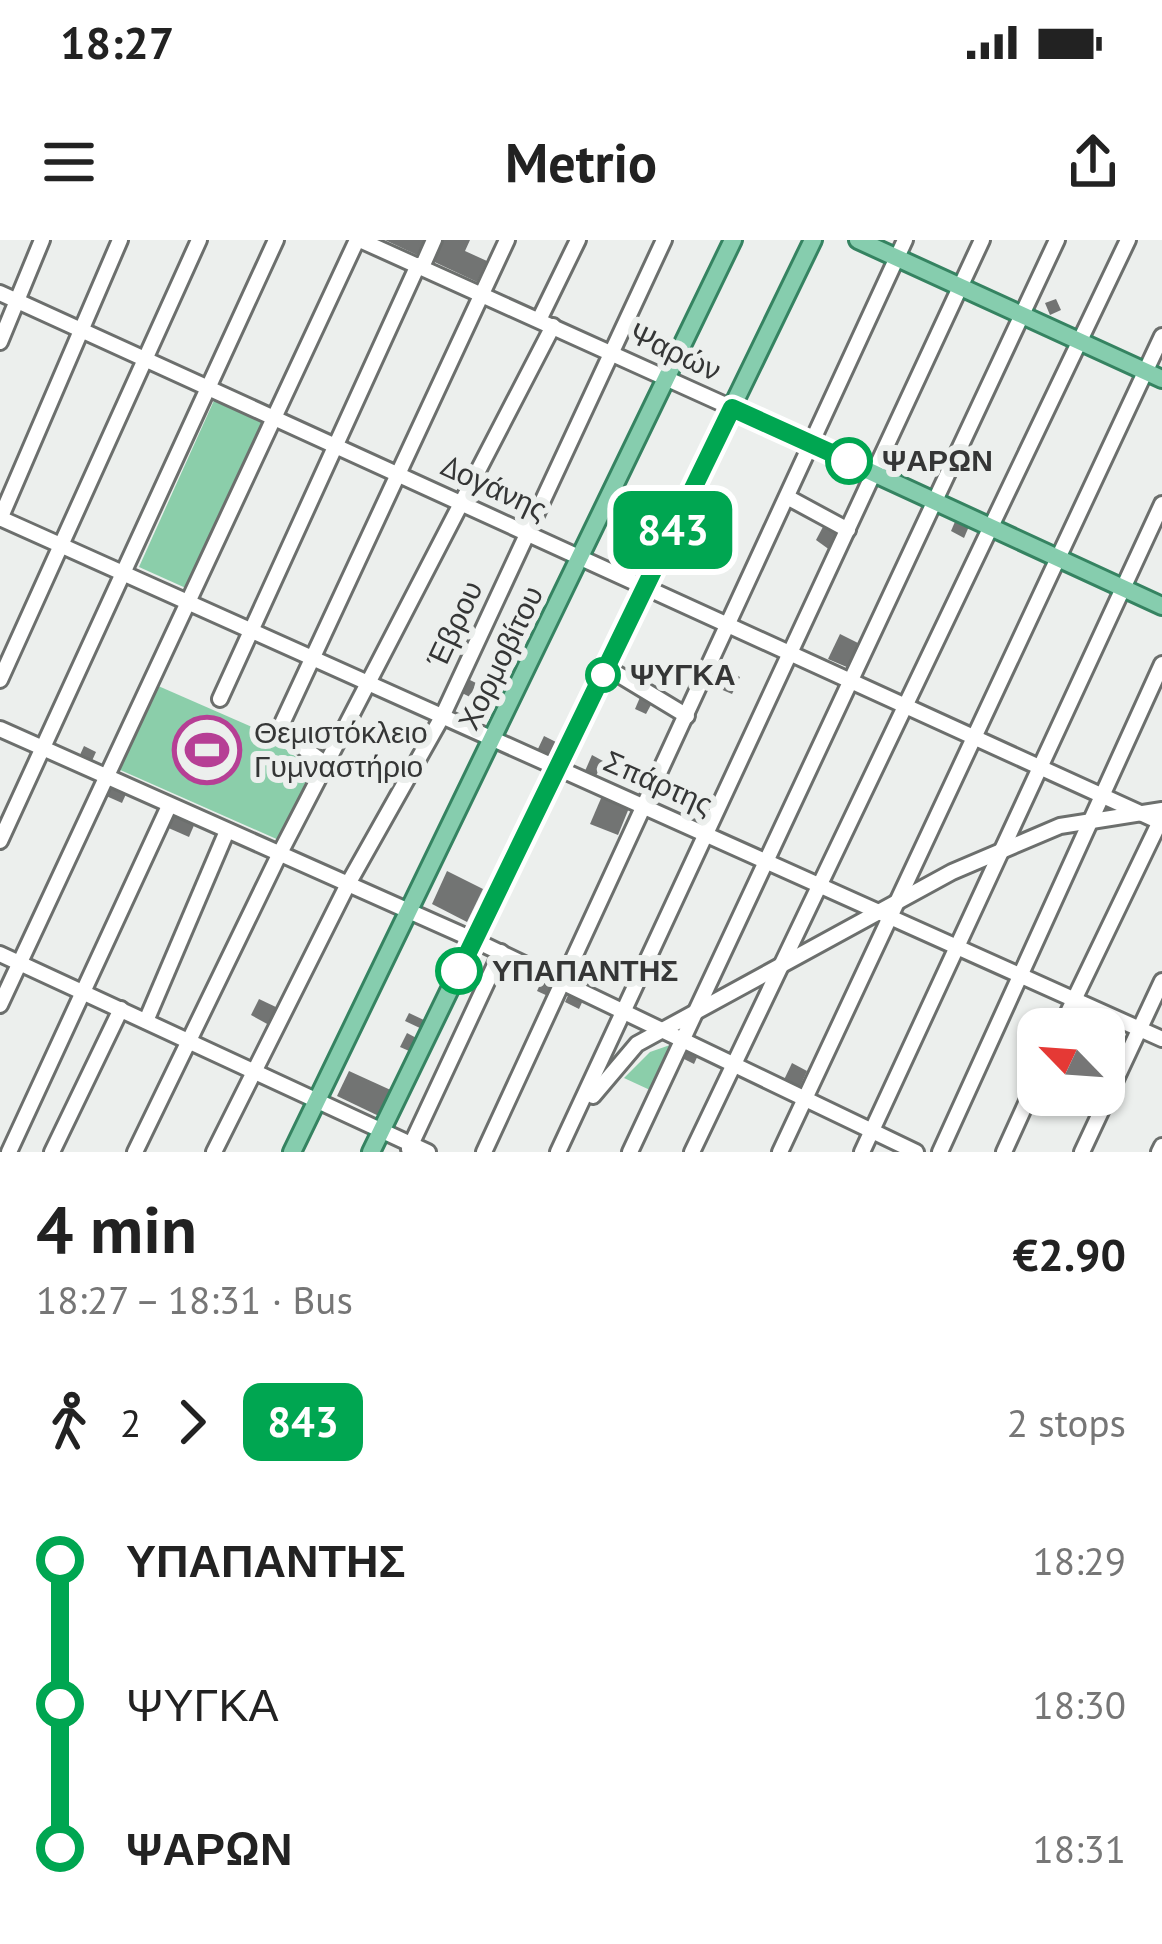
<!DOCTYPE html>
<meta charset="utf-8">
<style>
:root{--surface:#fff;--page:#f6f6f6;--text:#222;--muted:#767676}
body{margin:0;font-family:"PT Sans",sans-serif;background:var(--page);color:var(--text);height:100vh;display:flex;flex-direction:column;font-size:45px;white-space:nowrap}
*{box-sizing:border-box;margin:0}
p{font-size:39px;color:var(--muted)}
.icon{flex:none;width:66px;height:66px;fill:none;stroke:currentColor;stroke-width:2;stroke-linecap:round;stroke-linejoin:round}
.map{position:relative;height:912px;overflow:hidden}
.side{display:flex;flex-direction:column;background:var(--surface);flex:1}
.side>*{flex:none}
.badge{padding:0 24px;border-radius:18px;font-size:42px;line-height:78px}
.needle{width:78px;rotate:295deg}
.fabs{position:absolute;left:1017px;top:768px;display:grid;gap:24px}
.fabs a{display:grid;place-items:center;width:108px;height:108px;border-radius:24px;background:var(--surface);box-shadow:0 3px 9px #0004;font-size:60px}
.map>.badge{position:absolute;translate:-50% -50%;box-shadow:0 0 0 6px #fff}
.legs{display:flex;align-items:center;gap:18px;height:132px;padding:0 36px;font-size:39px}
.legs p{margin-inline-start:auto}
.overview{display:flex;align-items:center;justify-content:space-between;height:204px;padding:0 36px}
h1{font-size:66px;font-weight:700;line-height:90px}
ul{padding:0 36px;list-style:none}
li{display:flex;align-items:center;gap:42px;height:144px;font-size:45px}
li i{display:grid;place-items:center;width:18px;height:100%;margin:0 15px;background:currentColor}
li i::after{content:'';width:30px;height:30px;margin:-15px;border:9px solid;border-radius:50%;background:var(--surface)}
li p{margin-inline-start:auto}
li:first-child i{background:linear-gradient(#0000 50%,currentColor 0)}
li:last-child i{background:linear-gradient(currentColor 50%,#0000 0)}
.status{display:flex;justify-content:space-between;align-items:center;height:84px;padding:0 60px;background:var(--surface);direction:ltr}
.status svg{height:33px;fill:currentColor}
header{display:flex;justify-content:space-between;align-items:center;height:156px;padding:0 36px;background:var(--surface);font-size:54px;font-weight:700}
.map>svg:first-child{display:block}
</style>
<div class="status"><b>18:27</b><svg viewBox="0 0 49 12"><path d="M0 12V9h3v3zM5 12V6h3v6zM10 12V3h3v9zM15 12V0h3v12zM26 1h20v11H26zM47 4h2v5h-2z"/></svg></div>
<header><svg class="icon" aria-label="menu" viewBox="0 0 24 24"><path d="M4 6h16M4 12h16M4 18h16"/></svg>Metrio<svg class="icon" aria-label="share" viewBox="0 0 24 24"><path d="M12 15V3M7 8l5-5 5 5M5 13v7h14v-7"/></svg></header>
<div class="map">
<svg width="1162" height="912" viewBox="0 0 1162 912">
<rect width="100%" height="100%" fill="#ecefed"/>
<g fill="#8bceaa">
<path d="M216,156L265,178L188,349L139,327Z"/>
<path d="M156,445L261,491L316,532L281,601L118,529Z"/>
<path d="M670,805L650,850L624,838L650,812Z"/>
</g>
<g fill="#727473">
<path d="M385,0H424L417,15Z"/>
<path d="M437,0H470L465,11L487,21L477,42L428,19Z"/>
<path d="M1056,59L1061,70L1050,75L1045,63Z"/>
<path d="M957,277L970,284L964,298L951,291Z"/>
<path d="M825,283L843,292L834,313L816,300Z"/>
<path d="M636,310L651,318L642,338L626,331Z"/>
<path d="M840,394L860,404L849,428L828,419Z"/>
<path d="M714,426L740,437L732,454L706,443Z"/>
<path d="M466,438L476,443L470,457L460,452Z"/>
<path d="M641,455L653,461L646,474L635,469Z"/>
<path d="M544,496L556,502L549,517L537,511Z"/>
<path d="M84,506L96,512L91,523L79,517Z"/>
<path d="M592,515L603,521L596,536L585,531Z"/>
<path d="M108,546L126,554L122,563L104,555Z"/>
<path d="M602,556L629,568L618,595L590,584Z"/>
<path d="M170,572L195,583L189,597L164,586Z"/>
<path d="M447,631L483,649L467,682L432,664Z"/>
<path d="M544,736L557,742L550,757L537,751Z"/>
<path d="M571,749L585,756L579,769L565,762Z"/>
<path d="M259,759L278,768L269,785L251,775Z"/>
<path d="M409,773L426,781L422,789L405,781Z"/>
<path d="M407,793L422,801L416,814L400,807Z"/>
<path d="M685,807L699,813L694,824L680,817Z"/>
<path d="M792,823L807,831L798,851L782,844Z"/>
<path d="M349,831L395,852L383,878L337,856Z"/>
</g>
<g fill="none" stroke-linecap="round" stroke-linejoin="round">
<g stroke="#6c6f6d" stroke-width="20">
<g id="minor">
<path d="M360,0L732,168"/>
<path d="M422,27L434,0"/>
<path d="M0,53L1162,583"/>
<path d="M539,80L578,0"/>
<path d="M0,102L42,0"/>
<path d="M787,257L848,290"/>
<path d="M0,278L1162,799"/>
<path d="M0,279L120,0"/>
<path d="M606,427L687,476"/>
<path d="M0,440L199,0"/>
<path d="M220,459L418,25"/>
<path d="M0,489L474,700L916,912"/>
<path d="M327,525L279,490L507,0"/>
<path d="M0,601L276,0"/>
<path d="M0,714L428,912"/>
<path d="M0,765L357,0"/>
<path d="M146,781L227,591"/>
<path d="M1060,789L1162,577"/>
<path d="M593,856L637,804L952,632L1060,586L1162,570"/>
<path d="M409,909L501,712"/>
<path d="M9,912L169,566"/>
<path d="M52,912L121,769"/>
<path d="M135,912L280,613L553,86"/>
<path d="M214,912L348,644L442,477L664,0"/>
<path d="M484,912L905,0"/>
<path d="M558,912L982,0"/>
<path d="M630,912L1057,0"/>
<path d="M692,912L1128,0"/>
<path d="M780,912L1162,96"/>
<path d="M862,912L1162,264"/>
<path d="M940,912L1162,424"/>
<path d="M1004,912L1038,837"/>
<path d="M1082,912L1162,741"/>
<path d="M1159,912L1162,906"/>
</g>
</g>
<g stroke="#358361" stroke-width="22">
<g id="major">
<path d="M858,0L1162,139"/>
<path d="M732,168L1162,366"/>
<path d="M292,912L733,0"/>
<path d="M371,912L813,0"/>
</g>
</g>
<use href="#minor" stroke="#fff" stroke-width="14"/>
<use href="#major" stroke="#86cdae" stroke-width="16"/>
</g>
<g fill="none" stroke-linecap="round" stroke-linejoin="round">
<g stroke="#fff" stroke-width="27">
<path id="line-1" d="M459,731L732,168L849,221"/>
</g>
<use href="#line-1" stroke="#00a651" stroke-width="18"/>
</g>
<defs>
<g id="stadium-ring" transform="scale(3.45)"><circle r="9.5" fill="#ecefed" stroke="#b63f95" stroke-width="1.5"/><path d="M0-5a6.5 5 0 1 0 0 10a6.5 5 0 1 0 0-10ZM-3.5-1.8h7v3.6h-7Z" fill="#b63f95"/></g>
</defs>
<g fill-rule="evenodd">
<use href="#stadium-ring" x="207" y="510"/>
</g>
<g fill="#fff" stroke="#00a651" stroke-width="6">
<circle cx="849" cy="221" r="21"/>
<circle cx="603" cy="435" r="15"/>
<circle cx="459" cy="731" r="21"/>
</g>
<g text-anchor="middle" stroke-width="12" stroke-linejoin="round" paint-order="stroke">
<g font-size="30" fill="#353636" stroke="#ecefed">
<text transform="translate(675 112) rotate(25)" y="10">Ψαρών</text>
<text transform="translate(494 248) rotate(25)" y="10">Δογάνης</text>
<text transform="translate(455 384) rotate(-65)" y="10">Έβρου</text>
<text transform="translate(501 418) rotate(-64)" y="10">Χορμοβίτου</text>
<text transform="translate(658 543) rotate(24)" y="10">Σπάρτης</text>
</g>
<g font-size="30" font-weight="bold" fill="#353636" stroke="#ecefed" text-anchor="start">
<text x="882" y="231">ΨΑΡΩΝ</text>
<text x="630" y="445">ΨΥΓΚΑ</text>
<text x="492" y="741">ΥΠΑΠΑΝΤΗΣ</text>
</g>
<g font-size="30" fill="#353636" stroke="#ecefed" text-anchor="start">
<text x="254" y="503">Θεμιστόκλειο<tspan x="254" dy="34">Γυμναστήριο</tspan></text>
</g>
</g>
</svg>
<div class="fabs">
<a><svg class="needle" viewBox="-14 -14 28 28"><path d="M0-13l5 13h-10z" fill="#e53935"/><path d="M0 13l5-13h-10z" fill="#767676"/></svg></a>
</div>
<b class="badge" style="left:673px;top:290px;background:#00a651;color:#fff">843</b>
</div>
<section class="side">
<div class="overview"><div><h1>4 min</h1><p>18:27 – 18:31 · Bus</p></div><b>€2.90</b></div>
<div class="legs"><svg class="icon" aria-label="walk" viewBox="0 0 24 24"><circle cx="13" cy="4" r="2"/><path d="M13 8l-2 6 4 7M11 14l-3 7M7 12l3-4h3l4 4"/></svg>2<svg class="icon" aria-label="forward" viewBox="0 0 24 24"><path d="M9 5l7 7-7 7"/></svg><b class="badge" style="background:#00a651;color:#fff">843</b><p>2 stops</p></div>
<ul>
<li><i style="color:#00a651"></i><b>ΥΠΑΠΑΝΤΗΣ</b><p>18:29</p></li>
<li><i style="color:#00a651"></i><span>ΨΥΓΚΑ</span><p>18:30</p></li>
<li><i style="color:#00a651"></i><b>ΨΑΡΩΝ</b><p>18:31</p></li>
</ul>
</section>
